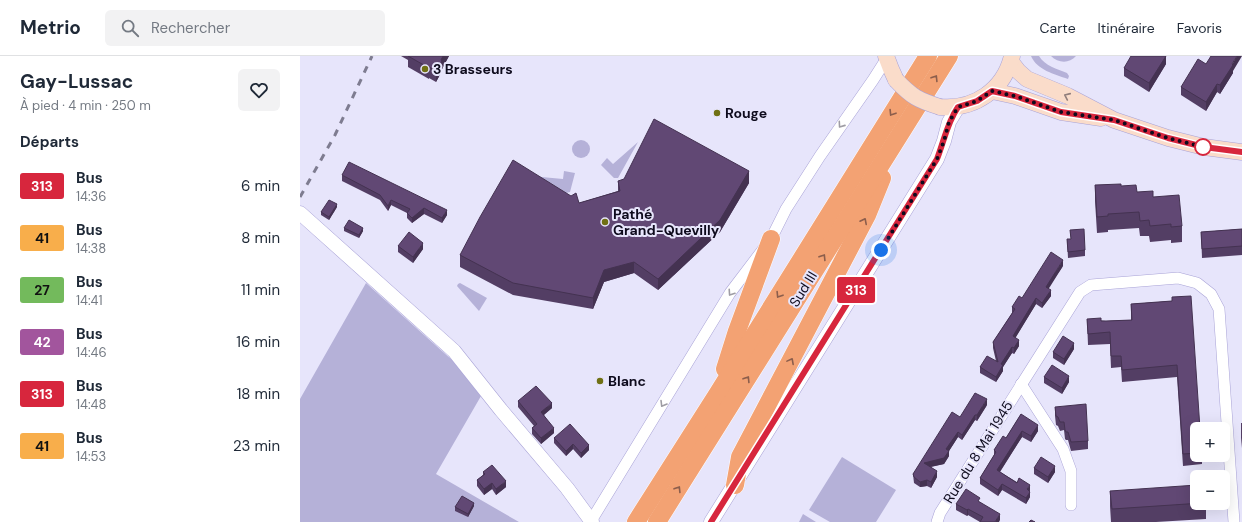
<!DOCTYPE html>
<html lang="fr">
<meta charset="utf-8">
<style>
:root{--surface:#fff;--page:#f2f2f3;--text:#1f2937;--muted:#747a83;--line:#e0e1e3}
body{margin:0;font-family:"DM Sans",sans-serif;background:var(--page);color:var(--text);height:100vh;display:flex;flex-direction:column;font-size:15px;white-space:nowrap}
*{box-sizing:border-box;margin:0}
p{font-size:13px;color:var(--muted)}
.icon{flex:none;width:22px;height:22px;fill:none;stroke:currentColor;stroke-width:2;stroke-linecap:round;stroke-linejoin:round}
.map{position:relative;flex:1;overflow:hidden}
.sheet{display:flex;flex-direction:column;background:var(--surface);width:300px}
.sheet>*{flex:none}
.badge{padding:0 8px;border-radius:3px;font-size:14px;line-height:26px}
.fabs{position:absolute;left:890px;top:366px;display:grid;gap:8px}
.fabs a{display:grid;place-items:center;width:40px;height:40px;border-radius:6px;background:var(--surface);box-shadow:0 4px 16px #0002;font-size:20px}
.you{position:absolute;width:20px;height:20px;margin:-10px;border:3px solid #fff;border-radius:50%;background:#1a73e8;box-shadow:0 0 0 6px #1a73e833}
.map>.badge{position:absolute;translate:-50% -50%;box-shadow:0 0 0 2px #fff}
h2{padding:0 20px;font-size:15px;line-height:36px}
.round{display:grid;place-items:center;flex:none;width:42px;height:42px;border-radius:6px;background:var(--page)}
.summary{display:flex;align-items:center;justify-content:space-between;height:68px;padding:0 20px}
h1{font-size:19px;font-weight:700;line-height:30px}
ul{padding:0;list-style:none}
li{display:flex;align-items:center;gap:12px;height:52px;padding:0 20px}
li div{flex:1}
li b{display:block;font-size:15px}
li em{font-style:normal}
li .badge{min-width:44px;font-weight:700;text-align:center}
header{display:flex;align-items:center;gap:24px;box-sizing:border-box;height:56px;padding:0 20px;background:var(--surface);border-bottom:1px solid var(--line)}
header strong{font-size:19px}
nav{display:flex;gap:22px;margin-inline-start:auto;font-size:14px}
.search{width:280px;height:36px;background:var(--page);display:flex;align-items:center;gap:10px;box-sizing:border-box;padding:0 14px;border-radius:6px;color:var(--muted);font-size:15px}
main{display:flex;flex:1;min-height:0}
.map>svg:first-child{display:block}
</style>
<header>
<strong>Metrio</strong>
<div class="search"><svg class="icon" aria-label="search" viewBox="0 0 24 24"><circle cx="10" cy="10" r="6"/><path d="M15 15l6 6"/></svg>Rechercher</div>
<nav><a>Carte</a><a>Itinéraire</a><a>Favoris</a></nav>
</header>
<main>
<section class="sheet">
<div class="summary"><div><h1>Gay-Lussac</h1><p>À pied · 4 min · 250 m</p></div><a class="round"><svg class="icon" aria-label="heart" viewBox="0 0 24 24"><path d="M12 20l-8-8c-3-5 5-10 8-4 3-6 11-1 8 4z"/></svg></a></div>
<h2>Départs</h2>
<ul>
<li><span class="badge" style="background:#d7263d;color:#fff">313</span><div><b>Bus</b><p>14:36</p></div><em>6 min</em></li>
<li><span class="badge" style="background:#f8ae4b;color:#111">41</span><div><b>Bus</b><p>14:38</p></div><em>8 min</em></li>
<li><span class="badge" style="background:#73ba5c;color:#111">27</span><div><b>Bus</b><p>14:41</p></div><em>11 min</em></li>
<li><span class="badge" style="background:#a2559d;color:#fff">42</span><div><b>Bus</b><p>14:46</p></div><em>16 min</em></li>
<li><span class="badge" style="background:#d7263d;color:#fff">313</span><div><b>Bus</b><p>14:48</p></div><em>18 min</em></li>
<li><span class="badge" style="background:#f8ae4b;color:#111">41</span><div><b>Bus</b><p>14:53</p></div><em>23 min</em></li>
</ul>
</section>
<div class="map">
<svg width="942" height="466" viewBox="0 0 942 466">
<rect width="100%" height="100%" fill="#e7e5fb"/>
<g fill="#b5b1d8">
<path d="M731,0H739C745,10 757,13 767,17L769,20L768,23C754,18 737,14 731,0Z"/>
<path d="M751,0H776C769,8 758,7 751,0Z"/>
<circle cx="281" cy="93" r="9"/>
<path d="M338,86L318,122H314L301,109L307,102L313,108Z"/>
<path d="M264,115L275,117L270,136L266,137L231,120L263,123Z"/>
<path d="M66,227L152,304L181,340L136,418L219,466H0V343Z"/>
<path d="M160,227L187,242L179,255L157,230L158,228Z"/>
<path d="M542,401L596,434L576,466H530L509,454Z"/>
<path d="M503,458L516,466H499Z"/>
</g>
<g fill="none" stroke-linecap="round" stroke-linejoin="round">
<g stroke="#a9a3d7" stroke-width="12">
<g id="minor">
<path d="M721,328L763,393L771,415V449"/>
<path d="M291,465L430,237L471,183L486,153L520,100L573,24L587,2"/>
<path d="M637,466L640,457L780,236L791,229L878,222L897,227L911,238L919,253L934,466"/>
</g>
</g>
<g stroke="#a9a3d7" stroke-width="15">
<g id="tertiary">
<path d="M0,157L154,295L201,354L267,432L292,466"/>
<path d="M411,466L637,103L644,85L649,66L658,51"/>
</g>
</g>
<g stroke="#a9a3d7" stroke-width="17">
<g id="secondary">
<path d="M586,0L591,13L596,24"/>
<path d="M711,6L718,15L727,23L768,40L814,64L868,82L904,91L942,96"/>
<path d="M692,35L715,40L761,56L801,62"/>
<path d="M640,51C674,54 704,34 712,0"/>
</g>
</g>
<g stroke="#fff" stroke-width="19">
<g id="trunk">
<path d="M425,313L437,275L471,183"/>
<path d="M435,429L440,401L567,159L582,122"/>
<path d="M336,466L418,337L628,0"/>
<path d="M357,466L649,0"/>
</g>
</g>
<use href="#minor" stroke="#fff" stroke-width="11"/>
<use href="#tertiary" stroke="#fff" stroke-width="14"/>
<use href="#secondary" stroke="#fadcca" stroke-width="16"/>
<use href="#trunk" stroke="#f3a273" stroke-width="18"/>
<path stroke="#7e7c90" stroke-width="3" stroke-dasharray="7 7" stroke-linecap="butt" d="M0,141L35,79L72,0"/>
<g stroke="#a9a3d7" stroke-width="17" stroke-linecap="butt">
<path id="secondary-bridge" d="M596,24C612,41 618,44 640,51"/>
</g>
<use href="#secondary-bridge" stroke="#fadcca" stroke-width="16"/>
</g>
<g fill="#533e64">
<path d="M101,0H149L142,13V15L136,26L129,22V23L108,11V4Z"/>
<path d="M866,0V8L849,36L824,20V12Z"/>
<path d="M906,8L933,15V17L920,38L917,36L906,55L881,39V31Z"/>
<path d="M42,119L147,159L142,167L124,158L112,167L107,162V157L91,149L88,155L80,144L42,125Z"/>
<path d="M318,125L449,127L420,176L358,234L334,217L304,226L293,253L213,239L160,211V199L279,147L318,135Z"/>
<path d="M795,129L837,136L853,141L882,170V186L871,187V184L850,186L849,180H840L839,172L808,174V176L797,177L795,145Z"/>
<path d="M37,151L29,164L21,159V156Z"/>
<path d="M44,172L63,175L59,182L44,175Z"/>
<path d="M942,173V199L902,202L901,176Z"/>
<path d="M770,174L785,194V200L768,202L767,183H771Z"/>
<path d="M98,190L123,193L113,207L98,196Z"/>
<path d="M763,210L748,232L751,240L742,252L736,248L715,282L719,290L714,298L712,297L703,311V315L696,326L680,317V311L696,305L693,292V286L712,257V251L722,242Z"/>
<path d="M872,245L897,373V399H902V408L883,410L877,321L822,326L821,311L811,312L810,288L788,289L787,263L806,265L831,264V248Z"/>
<path d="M774,293L764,309L753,302V296Z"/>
<path d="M744,321L769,326L762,338L744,327Z"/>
<path d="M218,345L252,352L244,359L254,377L241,388L232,378V372L234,370L218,351Z"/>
<path d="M687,349L677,365L675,364L662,384L658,381L649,395V400L644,408L631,411L637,421L631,432L627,430L620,431L614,427L613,418L660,361Z"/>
<path d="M755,351L788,385V393L771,395L768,384H766L765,383L764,374L760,375L758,370L756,369L755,360Z"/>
<path d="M721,358L738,375L731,386L722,381L700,416L730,434V441L726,448L702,434L698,440L680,428V422L694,399V394L706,382Z"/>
<path d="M941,367H942V392L941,382Z"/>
<path d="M254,382L289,394L281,402L273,393L266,400L254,387Z"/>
<path d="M734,412L755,416L748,427L734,418Z"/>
<path d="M183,416L206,431L196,439L192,433L184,439L177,430V424L183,419Z"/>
<path d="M810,435L906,447V463L856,466H811L810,450Z"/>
<path d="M680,446L700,464L680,466L668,459L667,460L656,454V448Z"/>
<path d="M174,450L168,461L155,455V451Z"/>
</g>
<g fill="#443251">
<path d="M143,0H149L142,13V15L136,26V15Z"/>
<path d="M866,0V8L849,36V27Z"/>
<path d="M937,0H942L933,15V17L920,38V29Z"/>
<path d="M917,28V36L906,55V46Z"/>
<path d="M449,115V127L420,176L358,234V223Z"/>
<path d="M91,144V149L88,155V150Z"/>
<path d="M37,148V151L29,164V161Z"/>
<path d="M124,152V158L112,167V162Z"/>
<path d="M147,154V159L142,167V162Z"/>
<path d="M63,172V175L59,182V179Z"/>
<path d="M123,187V193L113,207V201Z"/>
<path d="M763,204V210L746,237V231Z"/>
<path d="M334,206V217L304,226L293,253V242L304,214Z"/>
<path d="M751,234V240L742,252V247Z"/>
<path d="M736,242V248L713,286V280Z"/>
<path d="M719,284V290L714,298V292Z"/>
<path d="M774,287V293L764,309V303Z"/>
<path d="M712,291V297L703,311V315L696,326V321L701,308Z"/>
<path d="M769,320V326L762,338V332Z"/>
<path d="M687,343V349L677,365V359Z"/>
<path d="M252,347V352L241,361V356Z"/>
<path d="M675,359V364L662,384V379Z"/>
<path d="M738,369V375L731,386V380Z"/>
<path d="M254,372V377L241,388V382Z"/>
<path d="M722,375V381L697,420V414Z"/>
<path d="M658,376V381L649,395V400L644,408L624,412V407L646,393Z"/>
<path d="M273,388V393L266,400V395Z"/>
<path d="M289,389V394L281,402V397Z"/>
<path d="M755,410V416L748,427V421Z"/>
<path d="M637,415V421L631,432V426Z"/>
<path d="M627,424V430L620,431V426Z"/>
<path d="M206,425V431L196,439V433Z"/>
<path d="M192,427V433L184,439V433Z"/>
<path d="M702,428V434L698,440V434Z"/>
<path d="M730,429V434L727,439V433Z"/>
<path d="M730,436V441L726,448V442Z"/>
<path d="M174,447V450L168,461V458Z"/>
<path d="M668,453V459L667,460V454Z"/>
<path d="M700,458V464L699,466H695Z"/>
</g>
<g fill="#614874" stroke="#443251">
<path d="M108,0H143L141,4L142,5L136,15L129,11V12Z"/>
<path d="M831,0H866L849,27L824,12Z"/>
<path d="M911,0H937L932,8L933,9L920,29L917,28L906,46L881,31L898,3L906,8Z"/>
<path d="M354,63L449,115L420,164L358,223L334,206L304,214L293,242L213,227L160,199L180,161L213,104L271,140L276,137L279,147L320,135L318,125L324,123Z"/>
<path d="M49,106L147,154L142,162L124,152L112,162L107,157L110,153L91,144L88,150L80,139L42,119Z"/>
<path d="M821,128V130L836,129L837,136L853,135V141L879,139L882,170L871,171V168L850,170L849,164L840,165L839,156L808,158V160L797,161L795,129Z"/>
<path d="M29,144L37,148L29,161L21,156Z"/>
<path d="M49,164L63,172L59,179L44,172Z"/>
<path d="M784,173L785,194L768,196L767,183H771L770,174Z"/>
<path d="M942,173V190L902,193L901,176Z"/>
<path d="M109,176L123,187L113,201L98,190Z"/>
<path d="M751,196L763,204L746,231L751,234L742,247L736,242L713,280L719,284L714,292L712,291L701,308L703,309L696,321L680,311L687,300L698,306L693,286L715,253L712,251L719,240L722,242Z"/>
<path d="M891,240L900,373H897V397L883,398L877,309L822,314L821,300H811L810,276L788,278L787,263L801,262V265H806L832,264L831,248L872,245V241Z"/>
<path d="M763,280L774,287L764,303L753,296Z"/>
<path d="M752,309L769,320L762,332L744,321Z"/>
<path d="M236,330L252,347L241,356L254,372L241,382L232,372L237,368L218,345Z"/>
<path d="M675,337L687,343L677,359H675L662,379L658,376L646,393L649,395L644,402L624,407L637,415L631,426L627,424L620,426L614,421L613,418L652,356L660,361Z"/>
<path d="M786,348L788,385L771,386L768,376H766L765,374L764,366H760L758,361L756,360L755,351Z"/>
<path d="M721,358L738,369L731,380L722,375L697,414L717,427L719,422L730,429L727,433L730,436L726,442L702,428L698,434L680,422L696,396L694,394L703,380L706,382Z"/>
<path d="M270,368L289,389L281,397L273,388L266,395L254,382Z"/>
<path d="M741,401L755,410L748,421L734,412Z"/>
<path d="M192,409L206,425L196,433L192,427L184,433L177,424L185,418L183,416Z"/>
<path d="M897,429V447H902L812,453L810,435Z"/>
<path d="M666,433L680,442L678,445L700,458L695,466H680L683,461L668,453L667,454L656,448Z"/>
<path d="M162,440L174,447L168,458L155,451Z"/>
<path d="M731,464L735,466H729Z"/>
</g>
<defs><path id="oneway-chevron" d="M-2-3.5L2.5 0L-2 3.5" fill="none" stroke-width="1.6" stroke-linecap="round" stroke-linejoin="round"/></defs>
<g stroke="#8c5e4c">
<use href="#oneway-chevron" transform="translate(635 22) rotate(-58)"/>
<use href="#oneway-chevron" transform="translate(592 57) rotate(122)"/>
<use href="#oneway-chevron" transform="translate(564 165) rotate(-63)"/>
<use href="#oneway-chevron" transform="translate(523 201) rotate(-58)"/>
<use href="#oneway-chevron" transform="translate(479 239) rotate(122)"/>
<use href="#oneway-chevron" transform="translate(491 305) rotate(-62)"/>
<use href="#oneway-chevron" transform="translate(447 323) rotate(-58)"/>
<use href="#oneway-chevron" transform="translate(378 433) rotate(-58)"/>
</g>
<use stroke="#907e7c" href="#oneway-chevron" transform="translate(767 40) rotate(-156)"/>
<g stroke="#9f9da5">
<use href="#oneway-chevron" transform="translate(541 69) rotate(125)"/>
<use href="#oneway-chevron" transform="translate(431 237) rotate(124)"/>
<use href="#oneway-chevron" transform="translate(363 348) rotate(121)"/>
</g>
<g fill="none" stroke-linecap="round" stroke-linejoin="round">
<g stroke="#fff" stroke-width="9">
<path id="line" d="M411,466L637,103C644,85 647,67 658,51L677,45L692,35L715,40L761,56L814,64L868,82L904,91L942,96"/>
</g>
<use href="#line" stroke="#d7263d" stroke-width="6"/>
<path stroke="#0e0b1d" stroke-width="4" stroke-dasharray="0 7.2" d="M581,194L637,103L644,85L649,66L658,51L677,45L692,35L715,40L761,56L814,64L868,82L904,91H903"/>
</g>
<g fill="#707014" stroke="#e7e5fb" stroke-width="1.5">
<circle cx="125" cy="13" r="4"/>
<circle cx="417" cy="57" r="4"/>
<circle cx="305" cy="166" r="4"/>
<circle cx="300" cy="325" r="4"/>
</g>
<circle fill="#fff" stroke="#d7263d" stroke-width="2" cx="903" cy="91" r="8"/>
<g text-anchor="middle" stroke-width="4" stroke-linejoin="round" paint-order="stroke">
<g font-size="14" font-weight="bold" fill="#0e0b1d" stroke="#e7e5fb" text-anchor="start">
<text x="133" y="18">3 Brasseurs</text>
<text x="425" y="62">Rouge</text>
<text x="313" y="163">Pathé<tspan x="313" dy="16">Grand-Quevilly</tspan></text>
<text x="308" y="330">Blanc</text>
</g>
<g font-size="14" fill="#0e0b1d" stroke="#e7e5fb">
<text transform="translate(503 233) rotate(-58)" y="5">Sud III</text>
<text transform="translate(678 396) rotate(-58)" y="5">Rue du 8 Mai 1945</text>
</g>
</g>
</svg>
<div class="fabs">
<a>+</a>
<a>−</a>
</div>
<div class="you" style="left:581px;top:194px"></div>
<b class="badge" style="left:556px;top:234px;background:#d7263d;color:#fff">313</b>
</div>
</main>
